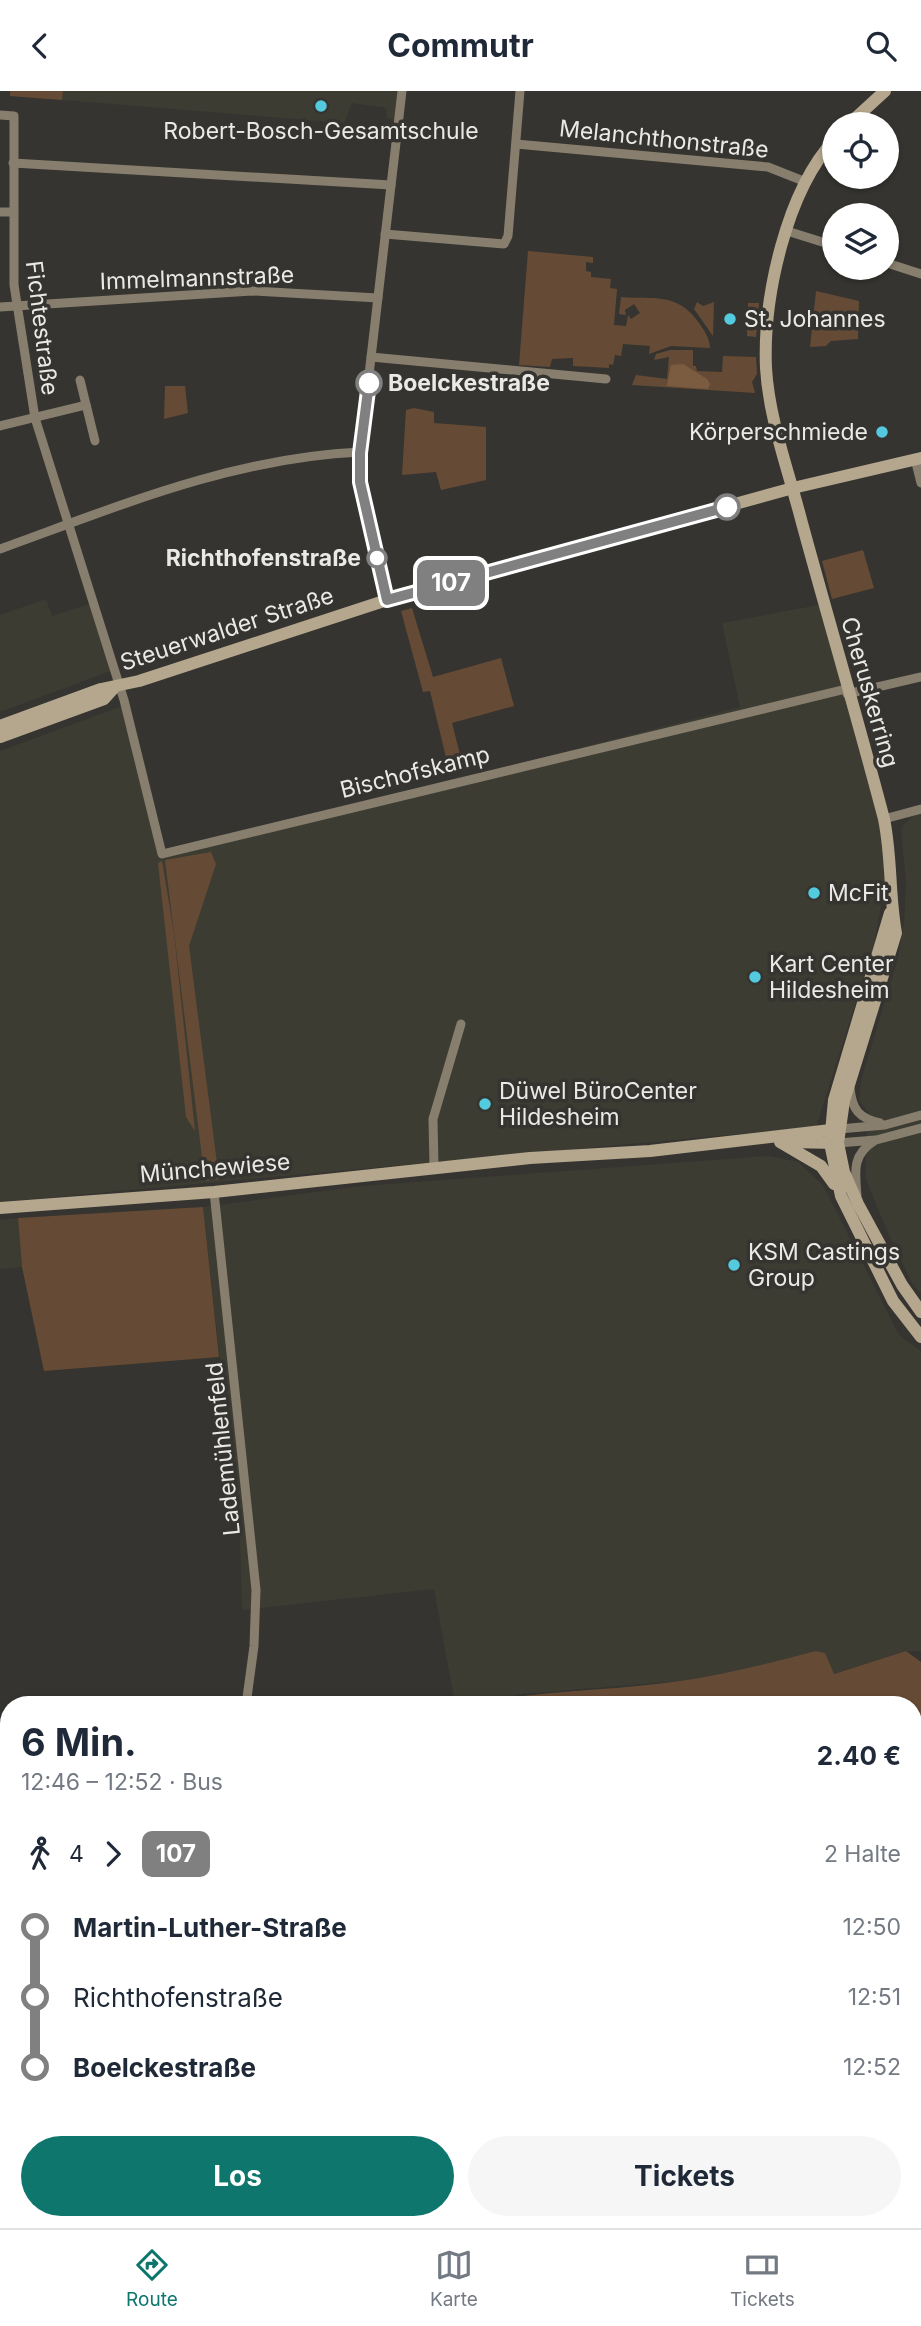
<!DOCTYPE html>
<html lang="de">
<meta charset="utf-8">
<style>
:root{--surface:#fff;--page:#f6f6f7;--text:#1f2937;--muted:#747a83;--line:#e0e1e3;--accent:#0f766e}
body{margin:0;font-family:Inter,sans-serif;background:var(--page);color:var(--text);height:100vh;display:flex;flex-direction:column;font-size:26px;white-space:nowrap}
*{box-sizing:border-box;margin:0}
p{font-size:23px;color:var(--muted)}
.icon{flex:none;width:38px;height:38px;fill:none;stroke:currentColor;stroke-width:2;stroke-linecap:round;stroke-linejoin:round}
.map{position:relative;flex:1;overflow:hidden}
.drawer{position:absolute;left:0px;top:1605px;width:922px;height:534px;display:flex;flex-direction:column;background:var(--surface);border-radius:28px 28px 0 0;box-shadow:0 2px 5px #0004}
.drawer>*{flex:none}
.badge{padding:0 14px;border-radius:10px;font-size:24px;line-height:46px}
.controls{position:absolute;left:822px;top:21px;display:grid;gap:14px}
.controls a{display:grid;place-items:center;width:77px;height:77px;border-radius:50%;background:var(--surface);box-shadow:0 2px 5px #0004;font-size:35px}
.map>.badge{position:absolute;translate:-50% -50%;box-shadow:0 0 0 4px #fff}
.legs{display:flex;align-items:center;gap:10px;height:77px;padding:0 21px;font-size:23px}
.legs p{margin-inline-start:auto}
.summary{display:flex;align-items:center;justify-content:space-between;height:119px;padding:0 21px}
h1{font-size:38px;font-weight:700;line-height:52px}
.cta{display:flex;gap:14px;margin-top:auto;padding:14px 21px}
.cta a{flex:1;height:80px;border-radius:42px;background:var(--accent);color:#fff;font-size:28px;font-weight:700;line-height:80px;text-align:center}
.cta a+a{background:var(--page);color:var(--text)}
ul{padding:0 21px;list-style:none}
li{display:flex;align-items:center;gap:24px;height:70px;font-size:26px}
li i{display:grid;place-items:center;width:10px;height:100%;margin:0 9px;background:currentColor}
li i::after{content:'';width:18px;height:18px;margin:-9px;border:5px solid;border-radius:50%;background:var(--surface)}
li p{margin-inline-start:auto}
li:first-child i{background:linear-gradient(#0000 50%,currentColor 0)}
li:last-child i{background:linear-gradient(currentColor 50%,#0000 0)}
header{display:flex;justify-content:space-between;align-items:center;height:91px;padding:0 21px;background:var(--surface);font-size:32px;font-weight:700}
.tabs{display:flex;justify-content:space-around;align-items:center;height:98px;border-top:2px solid var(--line);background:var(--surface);font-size:19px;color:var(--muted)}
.tabs a{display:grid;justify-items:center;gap:4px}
.tabs .active{color:var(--accent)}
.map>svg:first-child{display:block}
</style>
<header><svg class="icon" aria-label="back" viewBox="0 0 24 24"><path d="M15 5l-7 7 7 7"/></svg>Commutr<svg class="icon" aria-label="search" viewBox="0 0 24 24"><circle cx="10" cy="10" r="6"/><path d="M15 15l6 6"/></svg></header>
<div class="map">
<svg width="921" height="2137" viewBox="0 0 921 2137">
<rect width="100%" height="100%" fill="#353430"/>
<g fill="#3c3c32">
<path d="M63,0H398L395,29L386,27L387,17L352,12L344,32L62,9Z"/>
<path d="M46,508L52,525L93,512L113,579L0,621V524Z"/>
<path d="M824,513L879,714L888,778L873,858L816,1036L0,1111V660L125,614L165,763L740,616L722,532Z"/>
<path d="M921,719V1203L912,1192L888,1142L865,1086L868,1021L859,1010L861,989L898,867L904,832L906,792L901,739L903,734Z"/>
<path d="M768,1065L798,1071L823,1094L899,1244L921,1260V1560H906L833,1583L756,1577L678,1590L523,1603L472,1613H455L434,1498L242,1519L240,1448L203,1116L362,1095Z"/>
<path d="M18,1127L22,1176L0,1178V1129Z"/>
</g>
<g fill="#654b35">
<path d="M10,0H63L62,9L10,5Z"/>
<path d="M528,160L593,166V172L586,171V180L591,181V186L611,188L610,197L617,198L614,234L626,235L628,224L631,228L640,222L634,213L625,219L626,224L619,223L621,206C652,209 677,200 699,232C704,239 710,248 710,257L671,255L649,263L650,255L623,253L621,265L615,264L613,274L609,273V277L573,275V267L552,268L550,276L519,274Z"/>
<path d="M816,200L859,210L858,248L831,250L826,255L810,256Z"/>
<path d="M697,211L703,215L714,211L713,245L694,218Z"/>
<path d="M748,212H759L756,246L747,245Z"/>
<path d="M670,259H693V275H696L697,280L722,281L723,265L756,266L757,283L752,291L755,302L632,294L636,284L667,288L669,266L654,269L656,263Z"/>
<path d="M165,295H185L188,322L164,328Z"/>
<path d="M414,317L434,321V332L486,336V389L441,399L436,381L402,384L406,319Z"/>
<path d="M863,459L874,497L832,508L822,470Z"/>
<path d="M412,517L433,586L501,567L514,615L452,632L464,679L450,683L430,600L423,601L401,520Z"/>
<path d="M211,761L216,773L189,855L219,1088L205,1090L165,769Z"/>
<path d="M162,770L174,842L195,1040L186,1026L158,772Z"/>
<path d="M203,1116L219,1266L44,1280L22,1176L18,1127Z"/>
<path d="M816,1560L825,1562L834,1583L906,1560L921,1571V2137H494L506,2130H914V1614L472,1613C541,1599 611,1600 680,1590C727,1583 771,1572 816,1560Z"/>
<path d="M0,1680L9,1684V1759L0,1756Z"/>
<path d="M0,1773L9,1776V1885L0,1882Z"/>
<path d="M0,1907L9,1910V2008L0,2002Z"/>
<path d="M0,2027L9,2032V2080L0,2076Z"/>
<path d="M0,2085L9,2089V2130H104L101,2137H0Z"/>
<path d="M149,2130H367L396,2137H169Z"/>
</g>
<path fill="#7c5c41" d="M683,273L707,288L710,293L708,298L667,295L671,274Z"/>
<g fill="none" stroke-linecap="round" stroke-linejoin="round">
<g stroke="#07260d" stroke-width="16">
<path d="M0,2052L9,2058"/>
<path d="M293,2130L325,2137"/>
</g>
<g stroke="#877e6e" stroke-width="9">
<path d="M0,24L14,25V194L35,327L124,609L162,763L846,598"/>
<path d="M516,53L768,76L806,91"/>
<path d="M13,72L391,94"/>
<path d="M0,121H12"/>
<path d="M787,140L835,155"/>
<path d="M385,143L504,153L508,145L520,0"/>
<path d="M887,172L921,183"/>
<path d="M0,216L252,200L378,207"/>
<path d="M371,266L606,288"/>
<path d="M80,289L95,350"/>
<path d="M0,335L86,314"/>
<path d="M915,368L921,392"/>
<path d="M0,458C119,415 232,367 360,361"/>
<path d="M387,509L362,402L360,361L402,0"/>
<path d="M847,603L921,586"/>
<path d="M884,728L921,718"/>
<path d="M850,997C852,1019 859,1027 880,1032"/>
<path d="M839,1038L885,1034L921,1024"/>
<path d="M838,1052L876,1049L921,1037"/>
<path d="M434,1076L433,1028L461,933"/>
<path d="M214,1101L256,1499L254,1555L246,1614"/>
<path d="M857,1104C855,1080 852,1064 874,1050"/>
</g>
<g stroke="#b5a78d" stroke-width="12">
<path d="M849,33L885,0"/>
<path d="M835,48C786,100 763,207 766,277C769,329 789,381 802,432C829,531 858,629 884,728C892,767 889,804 896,842L844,1010L838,1052L844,1081L858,1113L902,1194L921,1221"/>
<path d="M0,635L101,598L139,590L387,509L793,397L921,367"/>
<path d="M0,646L104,608L114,597"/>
<path d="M890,822L834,1009L830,1052L841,1105L893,1210L921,1246"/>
<path d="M780,1051L821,1075L834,1093"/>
<path d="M786,1051L838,1052"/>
<path d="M0,1117L214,1101L530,1067L650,1060L839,1038"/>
</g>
<g stroke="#bdbdb9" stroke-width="5">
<g id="rail">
<path d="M0,1707L9,1710"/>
<path d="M899,2130L907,2137"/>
</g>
</g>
<use href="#rail" stroke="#353430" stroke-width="2.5" stroke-dasharray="8" stroke-linecap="butt"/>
</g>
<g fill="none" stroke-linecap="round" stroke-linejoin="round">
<g stroke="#fff" stroke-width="16">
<path id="line-1" d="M369,292L360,362V391L387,509L727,416"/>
</g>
<use href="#line-1" stroke="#808080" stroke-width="10"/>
</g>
<g fill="#54cade" stroke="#353430" stroke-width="2.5">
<circle cx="321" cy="15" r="7"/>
<circle cx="730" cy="228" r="7"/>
<circle cx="882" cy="341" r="7"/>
<circle cx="814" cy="802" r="7"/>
<circle cx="755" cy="886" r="7"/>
<circle cx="485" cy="1013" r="7"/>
<circle cx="734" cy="1174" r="7"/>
</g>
<g fill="#fff" stroke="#808080" stroke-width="3.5">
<circle cx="369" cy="292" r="12"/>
<circle cx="727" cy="416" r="12"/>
<circle cx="377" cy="467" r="9"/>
</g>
<g text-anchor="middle" stroke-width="7" stroke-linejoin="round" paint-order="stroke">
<g font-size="23" fill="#e9e9e6" stroke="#353430" text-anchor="start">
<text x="321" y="48" text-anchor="middle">Robert-Bosch-Gesamtschule</text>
<text x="744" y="236">St. Johannes</text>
<text x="868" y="349" text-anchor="end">Körperschmiede</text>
<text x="828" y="810">McFit</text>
<text x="769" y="881">Kart Center<tspan x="769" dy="26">Hildesheim</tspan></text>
<text x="499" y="1008">Düwel BüroCenter<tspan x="499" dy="26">Hildesheim</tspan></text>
<text x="748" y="1169">KSM Castings<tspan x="748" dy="26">Group</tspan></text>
</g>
<g font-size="23" fill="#e9e9e6" stroke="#353430">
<text transform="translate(664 48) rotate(6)" y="8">Melanchthonstraße</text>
<text transform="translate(197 187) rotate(-2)" y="8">Immelmannstraße</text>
<text transform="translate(42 237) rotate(83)" y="8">Fichtestraße</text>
<text transform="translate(227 538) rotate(-18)" y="8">Steuerwalder Straße</text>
<text transform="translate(870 601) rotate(74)" y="8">Cheruskerring</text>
<text transform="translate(415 681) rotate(-14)" y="8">Bischofskamp</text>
<text transform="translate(215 1077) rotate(-5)" y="8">Münchewiese</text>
<text transform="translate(223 1358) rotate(-96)" y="8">Lademühlenfeld</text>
</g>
<g font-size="23" font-weight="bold" fill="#e9e9e6" stroke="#353430" text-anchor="start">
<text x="388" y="300">Boelckestraße</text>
<text x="361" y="475" text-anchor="end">Richthofenstraße</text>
</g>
</g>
</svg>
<div class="controls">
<a><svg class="icon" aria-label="locate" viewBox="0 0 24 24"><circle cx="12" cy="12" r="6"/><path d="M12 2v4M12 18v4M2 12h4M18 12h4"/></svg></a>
<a><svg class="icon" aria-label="layers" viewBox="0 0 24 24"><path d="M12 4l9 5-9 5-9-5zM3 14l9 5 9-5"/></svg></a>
</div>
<b class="badge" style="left:451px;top:492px;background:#808080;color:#fff">107</b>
<section class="drawer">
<div class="summary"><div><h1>6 Min.</h1><p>12:46 – 12:52 · Bus</p></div><b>2.40 €</b></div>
<div class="legs"><svg class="icon" aria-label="walk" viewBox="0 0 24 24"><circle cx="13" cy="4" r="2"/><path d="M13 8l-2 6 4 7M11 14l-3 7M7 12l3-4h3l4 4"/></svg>4<svg class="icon" aria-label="forward" viewBox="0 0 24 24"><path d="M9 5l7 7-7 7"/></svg><b class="badge" style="background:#808080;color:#fff">107</b><p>2 Halte</p></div>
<ul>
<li><i style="color:#808080"></i><b>Martin-Luther-Straße</b><p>12:50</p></li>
<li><i style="color:#808080"></i><span>Richthofenstraße</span><p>12:51</p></li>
<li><i style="color:#808080"></i><b>Boelckestraße</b><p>12:52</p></li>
</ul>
<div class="cta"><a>Los</a><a>Tickets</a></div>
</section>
</div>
<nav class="tabs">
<a class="active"><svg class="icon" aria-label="directions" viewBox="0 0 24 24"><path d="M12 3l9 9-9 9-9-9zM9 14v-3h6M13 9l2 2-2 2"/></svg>Route</a>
<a><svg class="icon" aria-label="map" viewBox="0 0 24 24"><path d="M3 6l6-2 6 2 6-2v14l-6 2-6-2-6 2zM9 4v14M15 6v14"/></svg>Karte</a>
<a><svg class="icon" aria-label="tickets" viewBox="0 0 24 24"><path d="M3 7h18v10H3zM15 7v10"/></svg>Tickets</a>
</nav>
